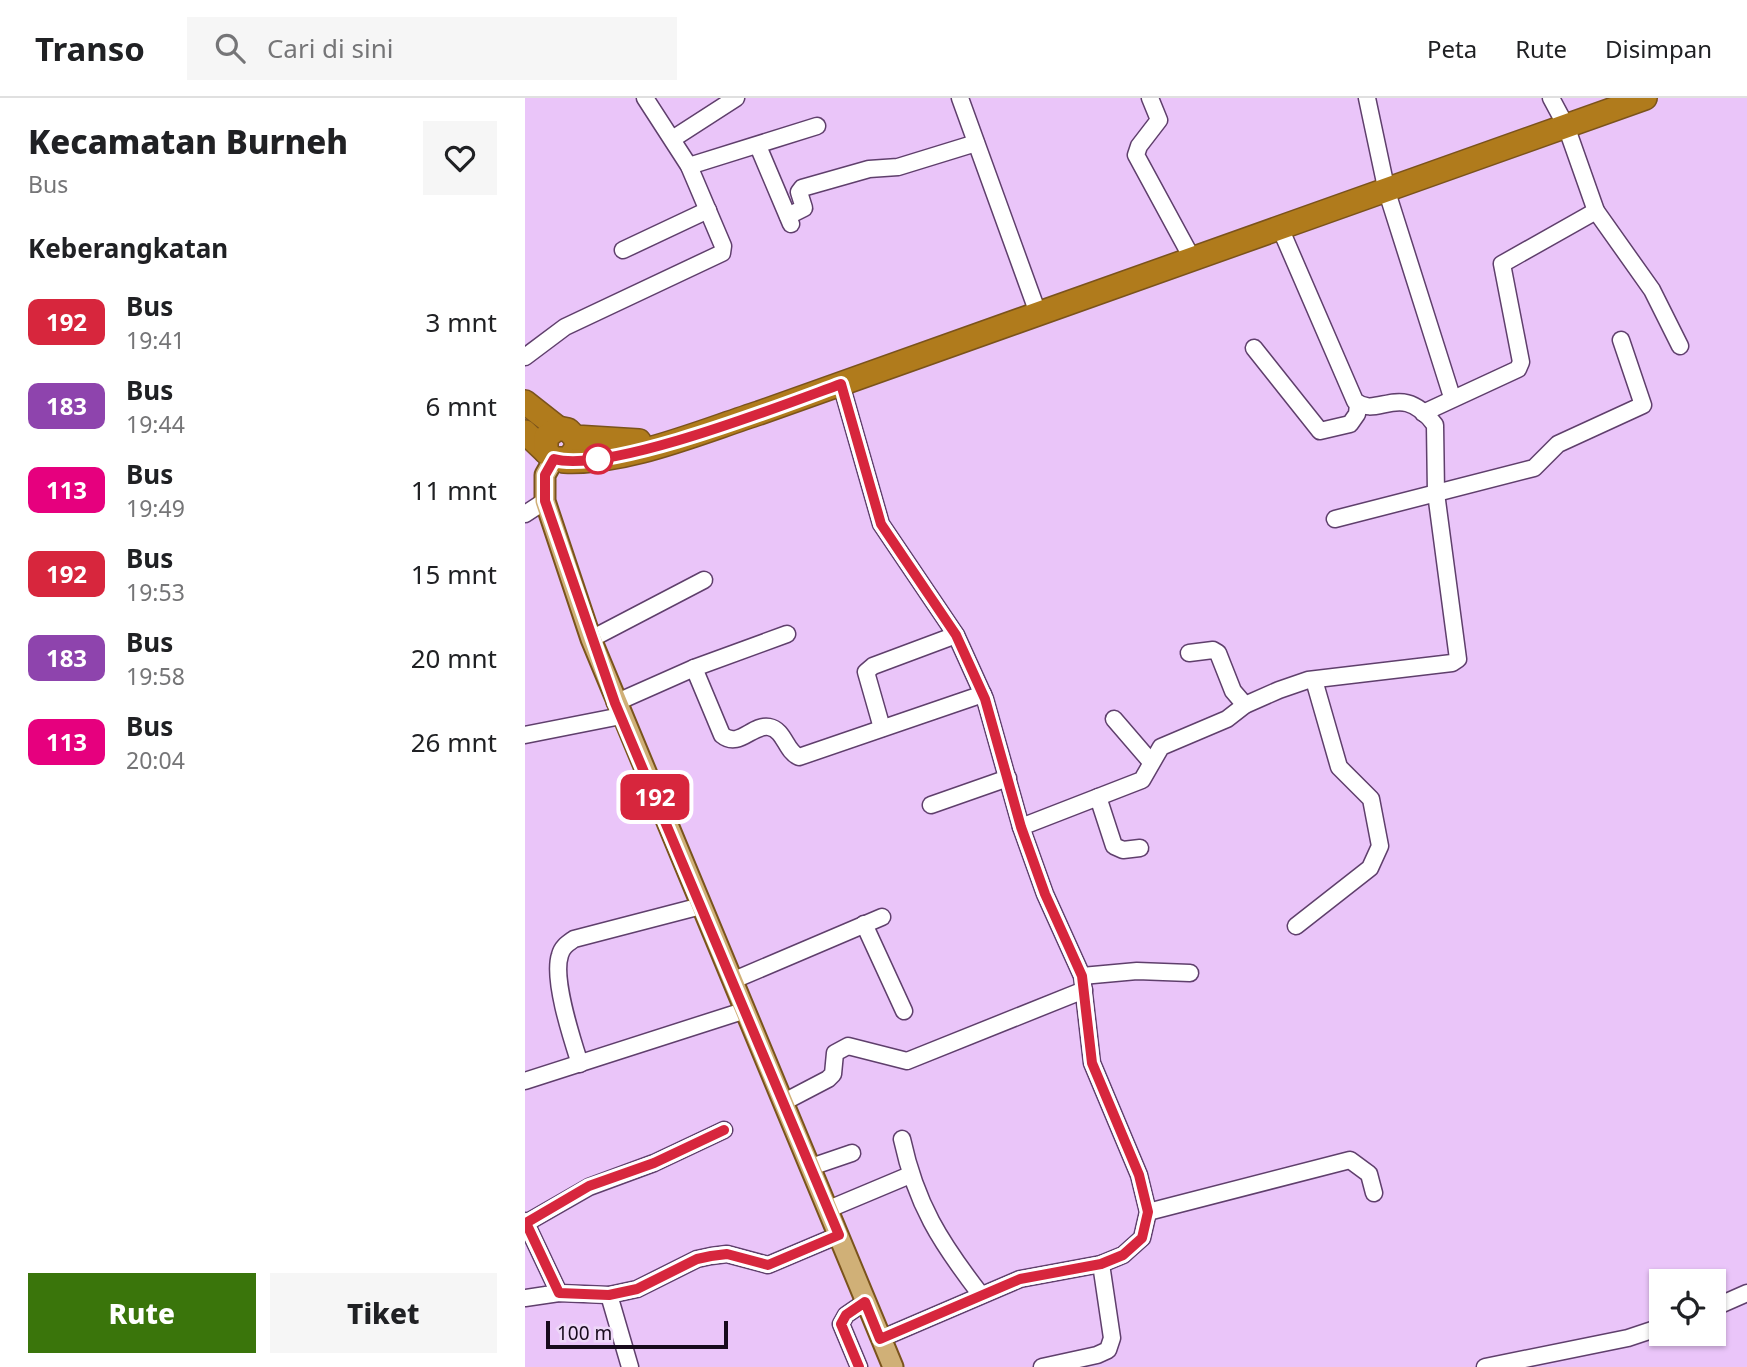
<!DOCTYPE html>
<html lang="id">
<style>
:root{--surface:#fff;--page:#f6f6f6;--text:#202124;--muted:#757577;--line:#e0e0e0;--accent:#3a750b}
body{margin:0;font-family:"Noto Sans",sans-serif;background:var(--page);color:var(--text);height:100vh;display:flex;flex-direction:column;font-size:26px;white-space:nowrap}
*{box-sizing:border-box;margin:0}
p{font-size:23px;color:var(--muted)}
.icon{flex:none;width:38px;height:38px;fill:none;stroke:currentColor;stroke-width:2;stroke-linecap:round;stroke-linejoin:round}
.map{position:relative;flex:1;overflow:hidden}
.side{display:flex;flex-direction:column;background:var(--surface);width:525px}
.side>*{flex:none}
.badge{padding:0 14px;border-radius:10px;font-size:24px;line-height:46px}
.fabs{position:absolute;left:1124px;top:1171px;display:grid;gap:14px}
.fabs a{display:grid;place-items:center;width:77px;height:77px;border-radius:0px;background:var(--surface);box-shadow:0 2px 5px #0004;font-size:35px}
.scale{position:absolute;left:21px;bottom:18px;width:182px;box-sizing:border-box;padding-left:7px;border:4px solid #170a1c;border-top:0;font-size:19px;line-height:24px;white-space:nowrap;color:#170a1c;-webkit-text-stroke:5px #eed8f8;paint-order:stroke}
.map>.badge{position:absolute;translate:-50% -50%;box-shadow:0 0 0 4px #fff}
h2{padding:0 28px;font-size:26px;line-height:63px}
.round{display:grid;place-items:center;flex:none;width:74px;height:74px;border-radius:0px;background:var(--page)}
.head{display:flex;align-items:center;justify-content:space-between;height:119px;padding:0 28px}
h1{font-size:33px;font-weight:800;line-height:52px}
.cta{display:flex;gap:14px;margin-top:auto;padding:14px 28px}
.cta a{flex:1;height:80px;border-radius:0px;background:var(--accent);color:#fff;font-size:28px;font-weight:800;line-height:80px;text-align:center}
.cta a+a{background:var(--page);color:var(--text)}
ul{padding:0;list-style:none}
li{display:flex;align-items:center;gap:21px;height:84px;padding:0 28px}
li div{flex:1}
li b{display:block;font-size:26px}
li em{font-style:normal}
li .badge{min-width:77px;font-weight:700;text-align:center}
header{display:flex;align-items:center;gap:42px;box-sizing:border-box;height:98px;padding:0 35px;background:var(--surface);border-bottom:2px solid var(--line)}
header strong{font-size:33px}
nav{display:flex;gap:38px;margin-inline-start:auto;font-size:24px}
.search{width:490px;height:63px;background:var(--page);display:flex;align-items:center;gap:18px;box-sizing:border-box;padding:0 24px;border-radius:0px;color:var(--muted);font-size:26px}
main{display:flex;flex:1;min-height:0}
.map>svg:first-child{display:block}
</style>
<header>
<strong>Transo</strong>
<div class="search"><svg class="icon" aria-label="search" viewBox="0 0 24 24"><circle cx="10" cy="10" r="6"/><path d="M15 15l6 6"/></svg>Cari di sini</div>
<nav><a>Peta</a><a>Rute</a><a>Disimpan</a></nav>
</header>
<main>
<section class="side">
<div class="head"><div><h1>Kecamatan Burneh</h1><p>Bus</p></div><a class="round"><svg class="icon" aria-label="heart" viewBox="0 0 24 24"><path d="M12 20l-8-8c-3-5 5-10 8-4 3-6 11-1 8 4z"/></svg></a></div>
<h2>Keberangkatan</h2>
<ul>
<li><span class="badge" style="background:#d7263d;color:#fff">192</span><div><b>Bus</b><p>19:41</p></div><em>3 mnt</em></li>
<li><span class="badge" style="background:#8e44ad;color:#fff">183</span><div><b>Bus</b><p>19:44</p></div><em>6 mnt</em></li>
<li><span class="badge" style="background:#e6007e;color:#fff">113</span><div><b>Bus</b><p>19:49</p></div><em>11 mnt</em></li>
<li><span class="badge" style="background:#d7263d;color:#fff">192</span><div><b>Bus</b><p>19:53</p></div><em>15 mnt</em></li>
<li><span class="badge" style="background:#8e44ad;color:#fff">183</span><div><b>Bus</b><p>19:58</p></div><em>20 mnt</em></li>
<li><span class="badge" style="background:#e6007e;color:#fff">113</span><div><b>Bus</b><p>20:04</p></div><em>26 mnt</em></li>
</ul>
<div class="cta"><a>Rute</a><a>Tiket</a></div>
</section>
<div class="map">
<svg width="1222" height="1269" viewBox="0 0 1222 1269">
<rect width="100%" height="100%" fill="#eac5f9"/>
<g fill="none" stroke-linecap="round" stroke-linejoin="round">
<g stroke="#5f3f6c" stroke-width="19">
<g id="minor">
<path d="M435,0L514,218"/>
<path d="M625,0L634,22L614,48L611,57L668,162"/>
<path d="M842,0L862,94L927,299"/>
<path d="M1026,0L1041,28L1071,113L1127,192L1155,248"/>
<path d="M149,40L211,0"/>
<path d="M233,48L266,126"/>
<path d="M164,68L292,28"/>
<path d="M263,118L279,110L274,94L277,90L344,71L373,69L451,45"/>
<path d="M98,152L183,112"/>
<path d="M729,250L795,333L825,326L832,316L833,306"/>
<path d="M0,259L40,229L197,155L198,148L164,68L120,0"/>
<path d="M316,286L356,426L431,537L460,601L496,729L520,796L557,878L567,965L614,1077L623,1114L617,1140L598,1157L576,1166L495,1181L355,1241"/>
<path d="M898,315L993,271L996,264L977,166L1071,113"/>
<path d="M0,416L20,403"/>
<path d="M810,421L1009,370L1033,346L1118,307L1096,242"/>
<path d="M66,541L179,482"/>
<path d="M664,555L688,552L693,555L708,593L720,607"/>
<path d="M169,570L197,637C214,651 227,626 244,629C260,632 260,653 274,659L458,596"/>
<path d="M90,605L169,570L262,536"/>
<path d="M589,621L626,664"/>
<path d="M357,630L341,574L348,568L431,537"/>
<path d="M0,637L96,618"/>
<path d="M573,699L589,748L598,752L615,750"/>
<path d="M406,707L483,680"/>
<path d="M496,729L617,682L636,649L702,621L720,607L754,592L783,582L927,565L933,561L911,395L910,327C876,281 853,322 830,303L756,132"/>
<path d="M339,826L379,913"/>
<path d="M771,828L845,770L855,748L846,701L814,669L789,582"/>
<path d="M557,878L612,873L665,875"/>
<path d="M209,882L357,819"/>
<path d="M55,966C47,941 27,881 35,857C37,849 42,846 49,841L176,808"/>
<path d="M0,983L221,912"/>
<path d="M259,1004L303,981L308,976L310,955L323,948L382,963L559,892"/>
<path d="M377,1041C391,1106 415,1144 456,1197"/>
<path d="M286,1069L327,1055"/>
<path d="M304,1111L385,1077"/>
<path d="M623,1114L825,1062L844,1076L849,1095"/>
<path d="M0,1123L34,1195"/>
<path d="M1,1125L64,1089L129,1065L199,1032"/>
<path d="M84,1197L105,1269"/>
<path d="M0,1200L34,1195L84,1197L112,1191L172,1161L186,1158L202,1156L243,1167L314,1137"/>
<path d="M1188,1210L1222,1195"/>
<path d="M334,1269L316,1226L321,1217L340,1204"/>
<path d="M517,1269L572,1257L583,1252L587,1240L576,1166"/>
<path d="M960,1269L1103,1240L1136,1229"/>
</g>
</g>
<g stroke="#7a531c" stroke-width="23">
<path id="major" d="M29,361L20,377V403L66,541L368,1269"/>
</g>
<g stroke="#7a531c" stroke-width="26">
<g id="highway">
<path d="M0,304L33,330"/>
<path d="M0,334L21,354"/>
<path d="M50,339L52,349L44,361H29L21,354V339L33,330L43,332L50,339L114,343"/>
<path d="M39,363C101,366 175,334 234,315L1120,0"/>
</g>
</g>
<use href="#minor" stroke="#fff" stroke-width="16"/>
<use href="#major" stroke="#d0b077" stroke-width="19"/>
<use href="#highway" stroke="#b07b1c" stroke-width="23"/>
</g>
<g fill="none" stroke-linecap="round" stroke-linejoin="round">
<g stroke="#fff" stroke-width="16">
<path id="line" d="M199,1032L129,1065L64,1088L1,1125L34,1195L84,1197L112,1191L172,1161L186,1158L202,1156L243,1167L314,1137L90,605L20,403V377L29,361C83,376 258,307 316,286L356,426L431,537L460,601L496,729L520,796L557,878L567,965L614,1077L623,1114L617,1140L598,1157L576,1166L495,1181L355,1241L340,1204L321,1217L316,1226L334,1269"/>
</g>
<use href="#line" stroke="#d7263d" stroke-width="10"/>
</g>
<circle fill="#fff" stroke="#d7263d" stroke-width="3.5" cx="73" cy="361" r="14"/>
</svg>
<div class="fabs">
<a><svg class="icon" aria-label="locate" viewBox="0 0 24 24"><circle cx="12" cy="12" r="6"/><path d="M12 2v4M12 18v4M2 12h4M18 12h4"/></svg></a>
</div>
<div class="scale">100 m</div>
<b class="badge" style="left:130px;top:699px;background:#d7263d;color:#fff">192</b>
</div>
</main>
